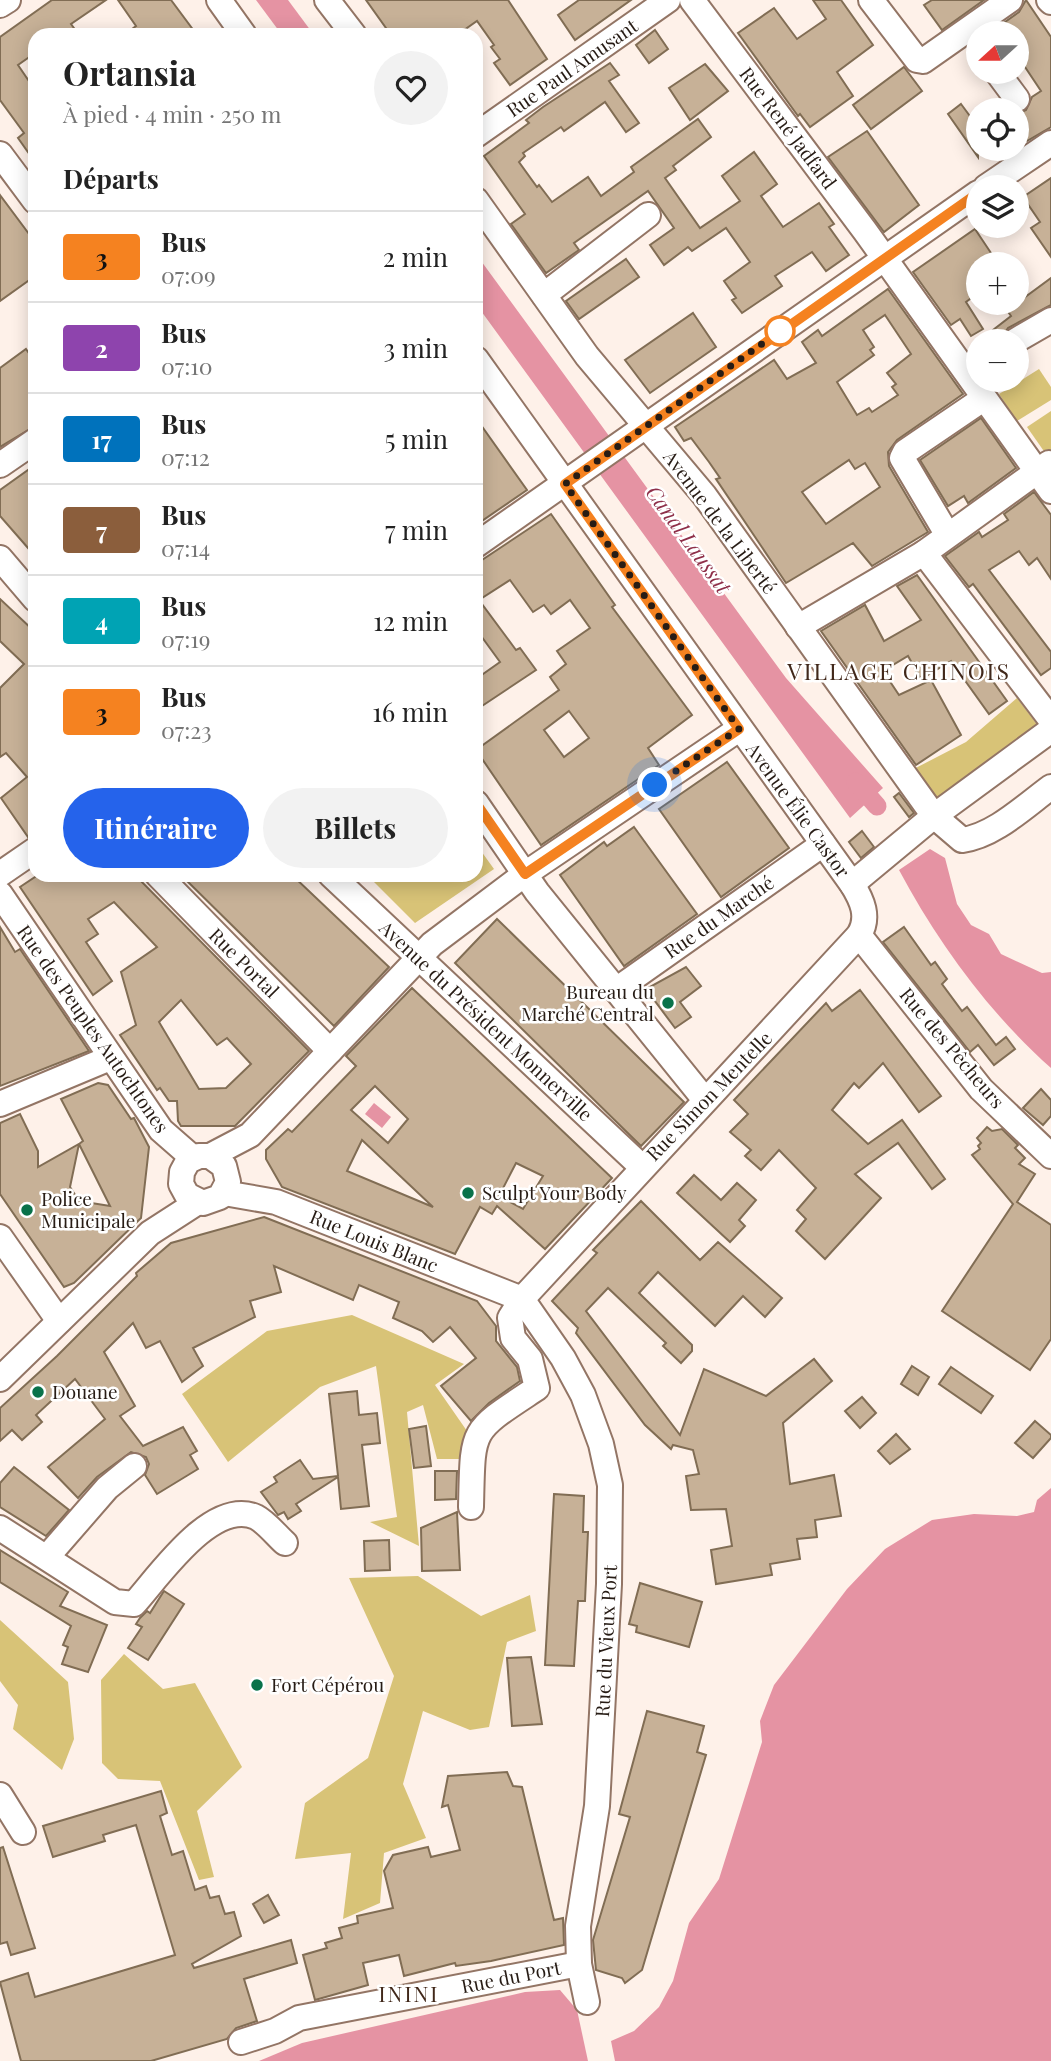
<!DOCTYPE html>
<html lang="fr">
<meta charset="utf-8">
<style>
:root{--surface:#fff;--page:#f2f2f2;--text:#222;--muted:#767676;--line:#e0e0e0;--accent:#2563eb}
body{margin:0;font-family:"Playfair Display",serif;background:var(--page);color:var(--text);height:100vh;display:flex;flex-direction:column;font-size:26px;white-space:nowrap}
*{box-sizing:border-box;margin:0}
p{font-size:23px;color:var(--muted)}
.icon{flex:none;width:38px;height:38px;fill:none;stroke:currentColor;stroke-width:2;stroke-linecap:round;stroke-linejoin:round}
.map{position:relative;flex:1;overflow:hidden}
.side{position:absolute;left:28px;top:28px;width:455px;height:854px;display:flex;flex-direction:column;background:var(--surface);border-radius:21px;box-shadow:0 4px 18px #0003}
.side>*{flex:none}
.badge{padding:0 14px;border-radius:5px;font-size:24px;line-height:46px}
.needle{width:46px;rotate:249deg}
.buttons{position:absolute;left:966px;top:21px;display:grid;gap:14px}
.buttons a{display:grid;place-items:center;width:63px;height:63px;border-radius:50%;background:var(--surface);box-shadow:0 4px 18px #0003;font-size:35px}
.you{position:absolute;width:35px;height:35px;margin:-18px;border:5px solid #fff;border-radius:50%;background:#1a73e8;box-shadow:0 0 0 10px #1a73e833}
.map>.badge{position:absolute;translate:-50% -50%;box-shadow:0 0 0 4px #fff}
h2{padding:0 35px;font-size:26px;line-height:63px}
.round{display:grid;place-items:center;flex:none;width:74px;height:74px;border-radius:37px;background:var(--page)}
.overview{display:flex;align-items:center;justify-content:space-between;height:119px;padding:0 35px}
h1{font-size:33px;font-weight:700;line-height:52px}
.action{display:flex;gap:14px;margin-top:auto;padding:14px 35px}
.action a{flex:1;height:80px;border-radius:42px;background:var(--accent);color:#fff;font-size:28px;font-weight:700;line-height:80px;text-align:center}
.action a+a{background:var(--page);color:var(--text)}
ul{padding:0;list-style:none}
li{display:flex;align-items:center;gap:21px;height:91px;padding:0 35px;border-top:2px solid var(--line)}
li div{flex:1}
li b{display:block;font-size:26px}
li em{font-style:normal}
li .badge{min-width:77px;font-weight:700;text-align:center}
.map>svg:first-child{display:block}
</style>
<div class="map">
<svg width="1051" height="2061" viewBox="0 0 1051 2061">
<rect width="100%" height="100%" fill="#fef1e9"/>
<g fill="#d8c377">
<path d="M1039,369L1051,387V400L1017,421L999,394Z"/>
<path d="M1051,411V455L1048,457L1027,427Z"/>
<path d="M1017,698L1042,731L933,808L908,772L966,742Z"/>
<path d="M476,844L494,869L415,923L367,875H476Z"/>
<path d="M352,1315L464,1364L435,1385L467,1431L460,1459H437L423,1405L407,1412L419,1546L370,1522L397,1517L376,1366L320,1387L228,1462L182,1394L267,1331Z"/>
<path d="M418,1576L481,1616L530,1595L536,1631L507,1642L489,1727L470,1730L423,1711L403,1784L426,1838L384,1853L380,1903L343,1919L351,1853L295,1859L305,1803L368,1758L394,1676L349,1578Z"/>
<path d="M0,1620L68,1682L74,1739L62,1770L13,1729L18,1705L0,1681Z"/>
<path d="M124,1654L163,1689L195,1683L242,1767L197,1811L214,1877L199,1880L160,1781L118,1779L102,1763L101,1680Z"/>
</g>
<g fill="#e593a3">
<path d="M256,0H288L314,35H282Z"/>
<path d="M476,254L786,678L883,788L850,818L476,304Z"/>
<path d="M930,849L945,858L957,904L971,925L989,934L1001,954L1042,973L1051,972V1068C989,1013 938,943 899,870Z"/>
<path d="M374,1103L391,1117L382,1128L365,1114Z"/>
<path d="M1051,1488V2061H615L611,2041L634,2031L659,2007L673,1981L689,1923L719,1879L762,1742L760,1721L774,1685L847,1589L885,1549L932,1520L974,1514L1017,1516L1034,1512L1037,1500Z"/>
<path d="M560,1990L577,2010L588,2061H259L302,2043L525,1992Z"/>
</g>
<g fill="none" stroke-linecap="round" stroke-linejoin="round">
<path stroke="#e593a3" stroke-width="19" d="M856,782L877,806"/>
</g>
<g fill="#c7b197" stroke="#816d54" stroke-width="2" fill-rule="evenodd">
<path d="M52,0H106L71,24L79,35H35V53L18,65L35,90V162L18,138L24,133L0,100V37Z"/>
<path d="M118,0H171L197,35H124L136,26Z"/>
<path d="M366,0H508L547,59L510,85L494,63L500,59L491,47L494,45L477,21L457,35H391Z"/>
<path d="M579,0H631L575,40L558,15Z"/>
<path d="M813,0H841L873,45L837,72L853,96L810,127L800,114L798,116L738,33L774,8L797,39L826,19Z"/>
<path d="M932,0H984L942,30L924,5Z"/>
<path d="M1026,0L1051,37V127L1027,141L1017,126V114L1026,110L1032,97L1041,91L1017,55V33H1002L998,27L1019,12Z"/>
<path d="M655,30L668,49L649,63L636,45Z"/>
<path d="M610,63L619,75L609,81L639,123L626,132L605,102L564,131L561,127L523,153L525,156L519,162L537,187L539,185L552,202L588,177L601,196L634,172L631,167L698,119L711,137L673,166L676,170L665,178L700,228L740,201L722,176L754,152L777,184L761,196L783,227L819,203L834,224L829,227L849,255L826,271L812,252L775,276L782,286L742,313L732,300L736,298L724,281L750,262L726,228L692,251L688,247L664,265L650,245L674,228L648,191L574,243L579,250L546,273L511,224L525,214L484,156L529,123L526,120L543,107Z"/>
<path d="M705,64L728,91L690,120L669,88Z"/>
<path d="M904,67L922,91L871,129L853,105Z"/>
<path d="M961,104L978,127V157L948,114Z"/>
<path d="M867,131L919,205L884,232L828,157Z"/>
<path d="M1051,178V257L1031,228L1040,222L1023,197Z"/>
<path d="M0,195L35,242V276L0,301Z"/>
<path d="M975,229L991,253V258L978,264V293L966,302L983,329L971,336L960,319L951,325L913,272Z"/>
<path d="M626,259L639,277L579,319L566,301Z"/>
<path d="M1051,278V305L1008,328L1000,341L993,330L1011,316L1002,303H1017Z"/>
<path d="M888,289L963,394L897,440L888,452L889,466L928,532L872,566L853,543L786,583L716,479L720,478L709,462L691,438L684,441L675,427L774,360L787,379L816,363L802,342L818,330L822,336ZM885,315L911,354L887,373L896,384L892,387L898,395L872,412L869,408L857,415L837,382L874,355L870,350L874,347L863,330ZM849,460L855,469L865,463L880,487L826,524L802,492Z"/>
<path d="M693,313L716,347L650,393L625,360Z"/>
<path d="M26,349L35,362V426L0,447V368Z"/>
<path d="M476,418L527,490L476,525Z"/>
<path d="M981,418L1016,468L968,503L964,496L948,506L920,460Z"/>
<path d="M35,465V556L0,516V490Z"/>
<path d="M1034,492L1051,515V579L1037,558L1029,565L1019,551L989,570L1051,652V668L1041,675L973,584L969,587L945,556L979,532L982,537L1008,520L1004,514Z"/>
<path d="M551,514L615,605L612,607L692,715L648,748L659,765L541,845L476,750L559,690L550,677L566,664L557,651L590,628L570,600L551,614L544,605L533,612L510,580L479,600L516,650L520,648L536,670L476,710V679L500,662L476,629V564ZM569,711L589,738L564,757L544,730Z"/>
<path d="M917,575L1007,701L989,714L951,661L921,679L908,656L883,671L899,695L931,680L961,735L916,765L821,631L865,605L884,641L921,620L897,586Z"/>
<path d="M0,599L35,632V835L28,837L1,798L27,777L6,753L0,757V688L24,664L0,641Z"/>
<path d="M727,762L789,848L721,897L659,809Z"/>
<path d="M899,793L914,813L909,817L894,797Z"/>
<path d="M634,827L697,914L624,966L560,875L604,842L607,846Z"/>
<path d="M862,831L874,847L861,858L849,842Z"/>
<path d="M38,875H135L309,1051L235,1126H181L178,1121L177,1101H169L160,1088L157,1090L120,1035L136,1025L121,972L157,947L114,902L88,919L98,934L86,942L112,981L93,995L20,887ZM181,1000L217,1045L227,1038L251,1064L226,1088L199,1089L159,1022Z"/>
<path d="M181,875H292L389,967L334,1026Z"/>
<path d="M497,919L684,1102L641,1146L455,963Z"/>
<path d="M0,927L15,952L20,949L89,1051L0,1086Z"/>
<path d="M904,927L931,965L935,962L947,979L942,984L962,1011L967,1007L996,1045L1006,1037L1015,1049L994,1065L978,1045L970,1052L883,942Z"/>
<path d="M686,967L701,986L680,1002L691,1017L675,1028L646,989Z"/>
<path d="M412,988L612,1178L545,1249L497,1206L492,1214L480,1207L455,1254L282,1187L266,1159V1150L288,1129L292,1132L356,1066L346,1056ZM375,1086L408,1119L388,1143L351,1110ZM362,1140L433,1207L347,1171ZM516,1163L543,1176L523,1209L499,1196Z"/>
<path d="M860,990L941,1096L919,1112L883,1063L859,1088L854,1083L832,1110L868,1144L902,1120L945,1179L932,1189L898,1143L855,1174L881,1198L825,1259L796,1231L806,1219L797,1210L816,1188L779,1150L761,1170L745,1156L751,1150L730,1132L748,1114L734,1100L826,1003L832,1011Z"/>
<path d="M98,1083L108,1085L131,1119L134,1118L149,1147L141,1218L74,1283L64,1287L0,1194V1123L20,1114L38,1151V1167L79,1144L70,1187L79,1201L110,1206L79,1144L83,1141L61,1099Z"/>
<path d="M1041,1089L1051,1100V1116L1043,1125L1023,1108Z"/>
<path d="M987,1127L992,1131L1002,1129L1018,1145L1015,1148L1025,1158L1019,1164L1035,1174L1017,1202L1051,1225V1339L1030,1370L942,1311L1013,1204L972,1155L980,1149L978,1146L981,1143L977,1138Z"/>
<path d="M694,1175L721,1200L737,1183L756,1200L739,1220L745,1226L730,1242L677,1193Z"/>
<path d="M641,1201L700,1260L718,1242L782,1298L765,1317L743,1296L715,1326L658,1272L639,1293L692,1345V1351L681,1363L663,1346L666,1343L608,1288L586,1311L680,1435L704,1369L766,1396L814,1359L832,1381L783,1423L790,1484L834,1475L841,1516L815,1520L817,1537L797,1539L800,1559L770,1564L772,1575L716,1584L711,1550L732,1546L726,1509L691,1510L686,1476L699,1474L693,1450L673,1445L671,1449L645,1425L576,1333L578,1328L552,1301L597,1253L593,1250Z"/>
<path d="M264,1217L477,1301L496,1326V1341L517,1367L520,1381L489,1403L471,1421L441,1386L476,1358L450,1327L433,1342L422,1331L393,1318L399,1302L359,1285L353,1300L274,1266L281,1292L250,1301L255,1317L193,1348L203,1366L182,1382L160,1341L146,1348L133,1323L104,1352L135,1406L120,1416L143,1446L183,1427L197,1451L190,1455L198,1469L157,1494L145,1475L149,1464L146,1457L131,1452L97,1477L78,1498L48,1467L105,1419L75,1379L36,1415L42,1422L22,1440L12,1430L0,1441V1408L57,1356L137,1276L136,1273L171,1243Z"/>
<path d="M912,1366L929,1377L918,1395L901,1384Z"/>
<path d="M951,1367L993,1396L981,1413L939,1384Z"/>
<path d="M357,1391L359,1415L377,1413L380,1443L362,1445L369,1506L341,1509L338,1477L296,1504L301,1511L288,1519L284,1512L278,1515L261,1492L277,1482L274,1477L300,1460L313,1479L338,1476L329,1394Z"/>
<path d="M862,1397L876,1413L860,1428L845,1411Z"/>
<path d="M1035,1421L1051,1435V1438L1033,1458L1015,1443Z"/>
<path d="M426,1426L431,1466L414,1468L409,1429Z"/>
<path d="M896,1434L910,1449L890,1464L878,1451Z"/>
<path d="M14,1467L69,1510L46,1536L0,1507V1483Z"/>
<path d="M435,1471H457L456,1499L435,1500Z"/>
<path d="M554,1494L584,1496L583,1532H588L585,1601H578L574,1666L545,1665Z"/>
<path d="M457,1512L460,1570L422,1571L421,1528Z"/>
<path d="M389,1540L390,1570L365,1571L364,1541Z"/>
<path d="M0,1550L68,1592L60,1606L107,1625L88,1672L62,1664L68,1647L63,1645L71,1626L0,1582Z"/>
<path d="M640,1583L702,1602L689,1647L636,1632L637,1626L629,1624Z"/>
<path d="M164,1591L184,1604L148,1660L128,1648L142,1627L136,1624L140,1618L147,1611L150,1613Z"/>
<path d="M531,1657L542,1724L512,1726L507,1658Z"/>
<path d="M647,1711L704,1726L697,1752L706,1755L642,1970L625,1983L622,1978L596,1970L593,1940L630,1817L619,1814Z"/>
<path d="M507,1772L513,1786L522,1787L554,1920L563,1918L564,1945L491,1961L456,1966L455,1963L404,1976L399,1955L363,1963L368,1985L315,2000L303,1955L327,1948L325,1943L342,1938L339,1928L358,1923L357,1916L393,1908L384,1871L393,1855L428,1847L431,1857L460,1850L448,1805L442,1807L448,1776Z"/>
<path d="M161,1791L167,1813L160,1816L172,1855L183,1851L195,1890L206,1886L210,1898L219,1896L225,1914L234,1912L241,1936L192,1964L194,1968L291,1940L297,1963L244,1979L257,2021L236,2028L227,2039L151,2061H21L0,1982L28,1973L35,1997L175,1955L136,1825L103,1835L105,1841L53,1857L43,1826Z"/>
<path d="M3,1847L35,1948L11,1955L7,1942L0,1944V1848Z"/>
<path d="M268,1895L279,1915L264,1923L253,1904Z"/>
</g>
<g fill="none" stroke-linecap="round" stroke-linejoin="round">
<g stroke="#937565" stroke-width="28">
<g id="minor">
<path d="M219,0L244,35"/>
<path d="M327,0L354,35"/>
<path d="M692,0L865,231L1051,491"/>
<path d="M871,0L917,60L923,61L1010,0"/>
<path d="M1049,0L1051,2"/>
<path d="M0,5L8,0"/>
<path d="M997,72L1017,99"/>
<path d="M476,135L668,0"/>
<path d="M0,154L35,201"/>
<path d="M986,187L1051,143"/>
<path d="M476,200L587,356L704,495L934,816L962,840C994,836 1025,806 1051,787"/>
<path d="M544,295L648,215"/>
<path d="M1015,341L1051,320"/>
<path d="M0,465L35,441"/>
<path d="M947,534L902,458L905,452L983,399"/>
<path d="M476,545L978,193"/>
<path d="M924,553L1051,720"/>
<path d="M0,558L35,599"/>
<path d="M798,627L924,553L1049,463"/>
<path d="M476,803L537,892L705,1100"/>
<path d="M0,874L35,850"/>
<path d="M158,875L330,1051"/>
<path d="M331,875L642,1167"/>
<path d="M852,884L934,816L1051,730"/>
<path d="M0,894L161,1130L193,1158"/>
<path d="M859,935L981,1089L1051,1156"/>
<path d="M616,990L823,844"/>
<path d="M0,1104L110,1058"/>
<path d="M210,1156L224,1166L228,1182L220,1197L203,1203L187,1195L181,1184L182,1172L188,1161L199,1156H210L250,1135L432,944L525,874L739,729"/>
<path d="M224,1193L276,1202L522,1299"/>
<path d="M0,1237L59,1321"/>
<path d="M522,1299L563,1358L583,1395L601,1444L610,1485L609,1584L597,1806L578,1926L579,1964L587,2002"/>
<path d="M0,1379L150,1233L198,1202"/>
<path d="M471,1507C473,1426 469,1433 537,1388L530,1359L513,1338L510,1318L522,1299L859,935C870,917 862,900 852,884L476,359"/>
<path d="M0,1528L115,1602L134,1604C160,1575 212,1498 256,1517C266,1522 277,1536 285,1543"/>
<path d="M47,1557L107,1488L134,1466"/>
<path d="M0,1795L23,1832"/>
<path d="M241,2042L275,2031L299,2018L579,1964"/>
</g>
</g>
<use href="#minor" stroke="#fff" stroke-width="24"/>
</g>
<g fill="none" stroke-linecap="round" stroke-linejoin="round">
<g stroke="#fff" stroke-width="16">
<path id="line" d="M476,803L525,874L739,729L565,484L978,193"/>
</g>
<use href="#line" stroke="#f58220" stroke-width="10"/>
<path stroke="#271c15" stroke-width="7" stroke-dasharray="0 12.6" d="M655,785L739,729L565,484L780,331"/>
</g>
<circle fill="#fff" stroke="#f58220" stroke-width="3.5" cx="780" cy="331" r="14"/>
<g fill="#09724a" stroke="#fff" stroke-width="2.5">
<circle cx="668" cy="1003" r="7"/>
<circle cx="468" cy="1193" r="7"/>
<circle cx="27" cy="1210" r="7"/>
<circle cx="38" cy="1392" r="7"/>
<circle cx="257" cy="1685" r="7"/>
</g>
<g text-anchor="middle" stroke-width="5" stroke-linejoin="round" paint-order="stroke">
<g font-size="19" fill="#271c15" stroke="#fff">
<text transform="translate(572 68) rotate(-35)" y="7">Rue Paul Amusant</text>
<text transform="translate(788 128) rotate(53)" y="7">Rue René Jadfard</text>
<text transform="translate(720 522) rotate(53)" y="7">Avenue de la Liberté</text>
<text transform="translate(798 810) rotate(54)" y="7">Avenue Élie Castor</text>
<text transform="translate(719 917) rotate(-35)" y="7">Rue du Marché</text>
<text transform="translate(244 963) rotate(45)" y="7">Rue Portal</text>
<text transform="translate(486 1021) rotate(43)" y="7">Avenue du Président Monnerville</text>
<text transform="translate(93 1029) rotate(55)" y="7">Rue des Peuples Autochtones</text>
<text transform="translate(952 1048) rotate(50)" y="7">Rue des Pêcheurs</text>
<text transform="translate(709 1096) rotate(-46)" y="7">Rue Simon Mentelle</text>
<text transform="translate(374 1241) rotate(22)" y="7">Rue Louis Blanc</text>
<text transform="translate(606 1641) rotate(-87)" y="7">Rue du Vieux Port</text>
<text transform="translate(511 1977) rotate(-11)" y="7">Rue du Port</text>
</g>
<g font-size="19" fill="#271c15" stroke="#fff" text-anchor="start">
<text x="654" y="999" text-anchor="end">Bureau du<tspan x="654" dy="22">Marché Central</tspan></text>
<text x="482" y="1200">Sculpt Your Body</text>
<text x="41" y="1206">Police<tspan x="41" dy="22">Municipale</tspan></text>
<text x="52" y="1399">Douane</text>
<text x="271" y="1692">Fort Cépérou</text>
</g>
<g font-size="21" font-style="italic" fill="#8e2f49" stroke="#fff">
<text transform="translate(688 540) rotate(54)" y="7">Canal Laussat</text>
</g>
<g font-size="21" letter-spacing="2" fill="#41281a" stroke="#fff">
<text x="409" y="2002">ININI</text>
</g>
<g font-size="23" letter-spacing="2" fill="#41281a" stroke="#fff">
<text x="899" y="680">VILLAGE CHINOIS</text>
</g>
</g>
</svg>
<div class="buttons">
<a><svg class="needle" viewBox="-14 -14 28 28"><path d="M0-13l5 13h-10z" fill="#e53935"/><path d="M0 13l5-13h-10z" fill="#767676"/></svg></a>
<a><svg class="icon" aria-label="locate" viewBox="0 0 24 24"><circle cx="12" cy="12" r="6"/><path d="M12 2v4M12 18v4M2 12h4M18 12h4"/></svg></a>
<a><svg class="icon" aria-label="layers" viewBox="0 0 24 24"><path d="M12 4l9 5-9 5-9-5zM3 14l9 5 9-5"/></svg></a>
<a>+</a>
<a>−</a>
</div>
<div class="you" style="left:655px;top:785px"></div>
<section class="side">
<div class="overview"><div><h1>Ortansia</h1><p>À pied · 4 min · 250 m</p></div><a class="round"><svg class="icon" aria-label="heart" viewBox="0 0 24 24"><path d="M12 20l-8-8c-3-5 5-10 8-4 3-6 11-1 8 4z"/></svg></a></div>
<h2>Départs</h2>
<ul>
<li><span class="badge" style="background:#f58220;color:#111">3</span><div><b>Bus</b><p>07:09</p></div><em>2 min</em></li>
<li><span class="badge" style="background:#8e44ad;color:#fff">2</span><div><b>Bus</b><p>07:10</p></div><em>3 min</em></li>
<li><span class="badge" style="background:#0072bc;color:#fff">17</span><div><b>Bus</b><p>07:12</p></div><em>5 min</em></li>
<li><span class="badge" style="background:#8b5e3c;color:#fff">7</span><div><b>Bus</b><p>07:14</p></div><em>7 min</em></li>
<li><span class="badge" style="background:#00a3b4;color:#fff">4</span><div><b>Bus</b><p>07:19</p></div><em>12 min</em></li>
<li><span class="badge" style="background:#f58220;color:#111">3</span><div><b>Bus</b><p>07:23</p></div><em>16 min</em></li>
</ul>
<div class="action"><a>Itinéraire</a><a>Billets</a></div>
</section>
</div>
